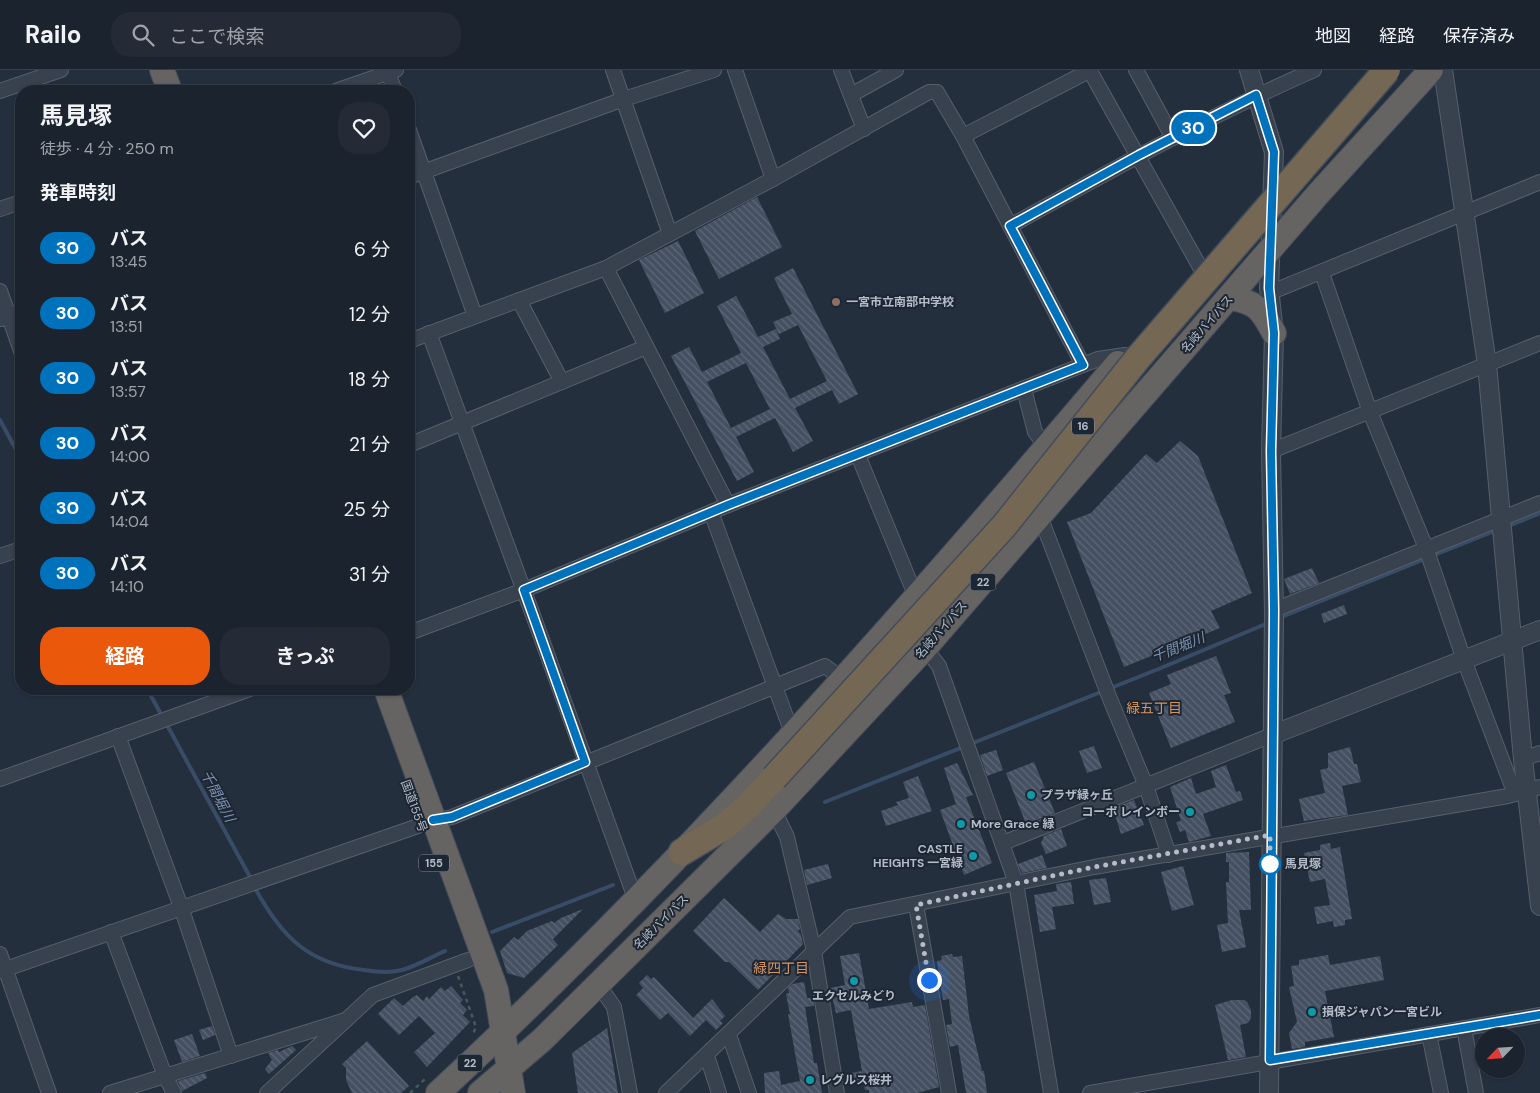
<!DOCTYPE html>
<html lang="ja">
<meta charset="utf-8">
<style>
:root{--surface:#1b232e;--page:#242b36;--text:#f1f3f6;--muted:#a0a4aa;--line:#39404a;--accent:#ea580c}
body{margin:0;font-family:"DM Sans","Noto Sans JP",sans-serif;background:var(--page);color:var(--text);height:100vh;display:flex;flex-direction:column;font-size:19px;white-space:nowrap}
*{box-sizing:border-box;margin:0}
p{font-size:16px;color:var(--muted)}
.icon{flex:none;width:28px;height:28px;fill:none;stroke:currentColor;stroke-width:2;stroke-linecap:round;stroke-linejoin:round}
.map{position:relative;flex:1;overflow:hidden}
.sheet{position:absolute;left:15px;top:15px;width:400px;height:610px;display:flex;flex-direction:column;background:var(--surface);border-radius:20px;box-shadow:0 1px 4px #0004,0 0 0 1px var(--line)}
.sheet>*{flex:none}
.badge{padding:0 10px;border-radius:16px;font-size:18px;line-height:32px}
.needle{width:32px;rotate:245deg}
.tools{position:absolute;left:1475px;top:958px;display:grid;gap:10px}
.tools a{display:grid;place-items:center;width:50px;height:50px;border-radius:50%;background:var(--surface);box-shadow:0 1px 4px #0004,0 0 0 1px var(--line);font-size:25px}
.you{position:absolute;width:25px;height:25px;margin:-12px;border:4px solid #fff;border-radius:50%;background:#1a73e8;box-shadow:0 0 0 8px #1a73e833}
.map>.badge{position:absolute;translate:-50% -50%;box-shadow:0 0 0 2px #fff}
h2{padding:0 25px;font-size:19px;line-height:45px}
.round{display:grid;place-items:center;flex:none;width:52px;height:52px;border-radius:20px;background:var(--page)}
.head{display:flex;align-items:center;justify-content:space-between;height:85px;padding:0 25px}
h1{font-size:24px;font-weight:700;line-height:38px}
.cta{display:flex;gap:10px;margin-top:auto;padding:10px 25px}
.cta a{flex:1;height:58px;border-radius:20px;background:var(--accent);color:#fff;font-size:20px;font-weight:700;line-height:58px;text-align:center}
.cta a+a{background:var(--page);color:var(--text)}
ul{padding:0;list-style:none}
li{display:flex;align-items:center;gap:15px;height:65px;padding:0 25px}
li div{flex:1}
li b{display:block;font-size:19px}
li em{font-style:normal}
li .badge{min-width:55px;font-weight:700;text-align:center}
header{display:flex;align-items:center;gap:30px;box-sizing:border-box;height:70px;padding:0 25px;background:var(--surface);border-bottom:1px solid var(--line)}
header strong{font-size:24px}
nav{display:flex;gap:28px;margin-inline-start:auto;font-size:18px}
.search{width:350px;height:45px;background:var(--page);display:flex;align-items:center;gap:12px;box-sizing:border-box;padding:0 18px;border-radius:20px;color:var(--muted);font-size:19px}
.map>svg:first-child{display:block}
</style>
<header>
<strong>Railo</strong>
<div class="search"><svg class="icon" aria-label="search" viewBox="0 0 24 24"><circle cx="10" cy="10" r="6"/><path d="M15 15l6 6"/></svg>ここで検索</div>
<nav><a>地図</a><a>経路</a><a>保存済み</a></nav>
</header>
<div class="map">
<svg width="1540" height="1023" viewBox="0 0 1540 1023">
<defs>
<pattern id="building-back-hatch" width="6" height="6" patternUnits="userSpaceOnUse" patternTransform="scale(1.25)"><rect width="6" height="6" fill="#455162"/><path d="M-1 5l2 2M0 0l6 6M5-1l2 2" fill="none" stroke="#5d6877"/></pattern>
</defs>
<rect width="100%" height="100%" fill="#242f3e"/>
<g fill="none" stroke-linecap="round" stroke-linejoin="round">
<g stroke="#394c67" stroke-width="4">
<path d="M0,350L21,389"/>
<path d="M1506,457L1540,443"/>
<path d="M1432,486L1497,460"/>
<path d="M1279,548L1425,489"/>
<path d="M147,619L161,644"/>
<path d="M167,655L250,807"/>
<path d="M825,732L1161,598L1268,553"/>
<path d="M255,818C281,866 308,894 364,900C376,902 390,903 402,900C417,896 431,887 445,881"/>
<path d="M492,862L613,815"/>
</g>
</g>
<g fill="url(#building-back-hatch)" fill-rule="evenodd">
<path d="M757,127L782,177L719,209L695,161Z"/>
<path d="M678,171L704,223L665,243L639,190Z"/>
<path d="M793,198L858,324L839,334L832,320L795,338L813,371L793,382L775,348L736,367L754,402L737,411L671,286L689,277L702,302L741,283L717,236L736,226L758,267L776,259L780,269L763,277L790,329L827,311L798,255L779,264L773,252L792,244L774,208ZM746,293L770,339L731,358L707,312Z"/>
<path d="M1180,371L1198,386L1252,523L1211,541L1220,558L1124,597L1067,452L1091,443L1146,384L1157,393Z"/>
<path d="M1312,498L1319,513L1290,524L1284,509Z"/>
<path d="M1344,535L1347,544L1324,553L1321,544Z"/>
<path d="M1216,586L1231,623L1224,625L1235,652L1171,678L1149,623L1171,614L1167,605Z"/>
<path d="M1094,676L1102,698L1087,703L1079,681Z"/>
<path d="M1350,677L1354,694H1357L1361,712L1342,716L1348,745L1304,751L1299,729L1325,723L1320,700L1328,698V683Z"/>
<path d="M996,680L1003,700L987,706L980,685Z"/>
<path d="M1034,692L1055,743L1026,754L1006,703Z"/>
<path d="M957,693L973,725L966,727L992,793L964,805L940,740L956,734L944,698Z"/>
<path d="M1226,695L1236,722L1240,721L1243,730L1203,744L1211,766L1189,772L1185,760L1180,762L1176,752L1181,751L1170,717L1191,708L1196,724L1216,717L1211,701Z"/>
<path d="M918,706L932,741L886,756L881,741L898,735L896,732L909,728L903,712Z"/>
<path d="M1134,730L1144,755L1121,764L1113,738Z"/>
<path d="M1061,759L1067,776L1046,784L1041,773L1044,766Z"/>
<path d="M1330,773L1331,779L1340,777L1352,849L1345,850V855L1334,857L1333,851L1317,854L1314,837L1330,835L1325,809L1310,812L1304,783L1320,780V775Z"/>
<path d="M1249,782L1251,840H1239L1246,877L1222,882L1217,855L1228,853L1226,812H1229V792H1226V783Z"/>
<path d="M1042,785L1047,798L1022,803L1018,794Z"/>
<path d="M828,794L832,808L807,815L804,800Z"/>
<path d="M1183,796L1194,835L1172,841L1161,802Z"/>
<path d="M1106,808L1111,832L1094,835L1089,810Z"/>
<path d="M1071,812L1074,834L1052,837L1056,859L1040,862L1034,825L1057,821L1056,814Z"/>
<path d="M724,828L760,862L778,844L786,849H798L800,859L798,861L801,865L803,874L758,920L729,892H725L693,861Z"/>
<path d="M583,839L553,869L558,875L524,908L507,903L500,881L514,867L518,870L527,861L552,851L554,853L561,848Z"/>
<path d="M859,883L869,939L912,932L913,937L925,935L939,1017L917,1023H869V1020H865L863,1012L847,1015L845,1004L862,1001L851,940L836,943L830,918L845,915L840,886Z"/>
<path d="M952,884L953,887L962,886L969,946L982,1001H984L987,1023H966L958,975L950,977L946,955L952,954L949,929L943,930L937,891L942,890L941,886Z"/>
<path d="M1328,885L1330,895L1380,886L1384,910L1325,921L1334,967L1305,972V977L1292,979L1289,963L1297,952L1289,917L1294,916L1291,896L1299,895V890Z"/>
<path d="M647,905L651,909L654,907L693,948L712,929L725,946L720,951L723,953L716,960L706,950L690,966L668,943L660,950L636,925L643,918L639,913Z"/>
<path d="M804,912L807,928H813L814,936L805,937L814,993H817L822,1023H765L764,1003L779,1001L781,1015L800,1011L788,944H790L786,924L789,923L788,918L792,914Z"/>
<path d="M451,916L463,930L460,933L467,940L463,945L470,952L427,997L414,982L435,963L419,946L399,965L378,944L394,928L403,936L413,927L417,925L423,931L427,926L429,929L441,917L445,921Z"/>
<path d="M1232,930H1244L1247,932L1251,940V948L1248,953L1240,955L1246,987L1228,990L1215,935Z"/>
<path d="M212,956L215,965L203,970L199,960Z"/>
<path d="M607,958L618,1023H578L572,983Z"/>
<path d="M192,964L200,986L182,992L174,970Z"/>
<path d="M367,971L409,1016L401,1023H352L346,1010V998L342,994Z"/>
<path d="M292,976L296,980L269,1004L265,999L272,990L268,983L278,980L279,982Z"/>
<path d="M205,1003L207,1008L182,1021L178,1011Z"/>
</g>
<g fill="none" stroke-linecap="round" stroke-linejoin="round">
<g stroke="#565f6c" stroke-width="16">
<g id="minor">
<path d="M387,0L395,21"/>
<path d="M613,0L670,164"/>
<path d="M735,0L773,109"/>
<path d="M841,0L864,59"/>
<path d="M1136,0L1173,68"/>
<path d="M1090,1L1205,206"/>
<path d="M0,21L61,0"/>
<path d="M335,21L396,0"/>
<path d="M851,25L896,0"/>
<path d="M409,60L475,246"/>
<path d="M963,66L1091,0"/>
<path d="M409,107L624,29L714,0"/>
<path d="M0,139L21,132"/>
<path d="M1010,156C1110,101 1209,46 1314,0"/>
<path d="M606,198L728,435"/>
<path d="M1322,203L1370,342L1426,478L1464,590L1515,724"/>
<path d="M0,221L21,281"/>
<path d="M1269,223L1540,112"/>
<path d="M519,230L562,312"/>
<path d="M1,249L21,241"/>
<path d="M429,263L541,567L636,831"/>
<path d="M409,271L606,198L773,109L929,22H937L963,66L1083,295"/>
<path d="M1024,319L1035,362L1047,378"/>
<path d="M409,375L646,277"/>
<path d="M1271,381L1540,273"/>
<path d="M858,385L916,527"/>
<path d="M711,442L792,663"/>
<path d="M1040,446L1110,629L1146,716L1169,785"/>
<path d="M0,486L21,479"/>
<path d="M1274,540L1540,433"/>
<path d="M409,563L524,520L728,435L1098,289L1125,285"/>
<path d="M925,578L939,596L1016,813L1051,1023"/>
<path d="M118,666L181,837L231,986"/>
<path d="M1523,689L1540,683"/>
<path d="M0,709L250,619"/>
<path d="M774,740L787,767L814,881L837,1023"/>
<path d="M433,751L452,747L825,596L843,610"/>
<path d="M1003,773L1272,665"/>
<path d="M916,835L949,1023"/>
<path d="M111,862L165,1006L174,1023"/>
<path d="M0,884L49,1023"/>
<path d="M0,901L421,755"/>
<path d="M598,914L614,937L630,1023"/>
<path d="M1464,958L1476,1023"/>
<path d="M1429,964L1441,1023"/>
<path d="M729,965L749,1023"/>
<path d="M707,986L719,1023"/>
<path d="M110,1023L346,950"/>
<path d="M267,1023L373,925L468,890"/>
<path d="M666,1023L850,847L1094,797L1508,726L1540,717"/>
<path d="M1090,1023L1540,945"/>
</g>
</g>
<g stroke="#565f6c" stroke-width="20">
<g id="tertiary">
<path d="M1249,0L1274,82L1269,218L1274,263L1271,381L1274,544L1269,1023"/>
<path d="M1443,0L1487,294L1523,689L1540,836"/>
<path d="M1272,665L1540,560"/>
</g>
</g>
<g stroke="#434c59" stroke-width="26">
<g id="trunk">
<path d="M162,0L170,21"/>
<path d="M1229,228C1256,231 1262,240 1274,263"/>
<path d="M386,619L496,920L513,1023"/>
<path d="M438,1023C682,797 903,547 1118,293"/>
<path d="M480,1023L542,970L774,740L925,578L1319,123L1431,0"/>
</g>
</g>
<g stroke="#434c59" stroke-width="29">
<path id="motorway" d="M682,782L724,757L747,737L774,708"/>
</g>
<g stroke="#44595c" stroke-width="2.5" stroke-dasharray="4 4" stroke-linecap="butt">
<path d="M458,906L476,957L473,964"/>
<path d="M410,1023L425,1009"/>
</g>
<use href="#minor" stroke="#38414e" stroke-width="14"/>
<use href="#tertiary" stroke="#38414e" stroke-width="18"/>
<use href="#trunk" stroke="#656462" stroke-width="24"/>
<use href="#motorway" stroke="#746855" stroke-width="26"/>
<g stroke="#434c59" stroke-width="29" stroke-linecap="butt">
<path id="motorway-bridge" d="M774,708L1004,456L1138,288L1387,0"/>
</g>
<use href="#motorway-bridge" stroke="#746855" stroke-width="26"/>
</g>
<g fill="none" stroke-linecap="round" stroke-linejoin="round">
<g stroke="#fff" stroke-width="11">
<path id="line" d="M433,750L452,747L585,692L524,520L728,435L1083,295L1010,156L1139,85L1256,25L1274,82L1269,218L1274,263L1271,381L1274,540L1270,990L1540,945"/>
</g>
<use href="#line" stroke="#0072bc" stroke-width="8"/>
<path stroke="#b4bcc9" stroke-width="5" stroke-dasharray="0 9" d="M929,910L916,835L1094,797L1270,765V803V794"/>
</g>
<circle fill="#8d6e63" stroke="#1d2633" stroke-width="2" cx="836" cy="232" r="5"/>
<g fill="#0f9aa8" stroke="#1d2633" stroke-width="2">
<circle cx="1031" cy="725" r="5"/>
<circle cx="1190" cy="742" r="5"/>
<circle cx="961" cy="754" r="5"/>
<circle cx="973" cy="786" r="5"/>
<circle cx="854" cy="911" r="5"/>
<circle cx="1312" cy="942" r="5"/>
<circle cx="810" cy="1010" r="5"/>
</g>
<circle fill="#fff" stroke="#0072bc" stroke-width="2.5" cx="1270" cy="794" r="10"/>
<g text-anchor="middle" stroke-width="4" stroke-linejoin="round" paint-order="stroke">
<g fill="#1d2633" stroke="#878f9c" stroke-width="1">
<rect x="1072" y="347.5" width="22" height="17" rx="4"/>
<rect x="970.5" y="503.5" width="25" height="17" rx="4"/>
<rect x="419" y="784.5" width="30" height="17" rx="4"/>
<rect x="457.5" y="984.5" width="25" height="17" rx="4"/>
</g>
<g font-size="11" font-weight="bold" fill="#b4bcc9">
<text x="1083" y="360">16</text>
<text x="983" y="516">22</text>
<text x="434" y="797">155</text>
<text x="470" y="997">22</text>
</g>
<g font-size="12" font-weight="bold" fill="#b4bcc9" stroke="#1d2633" text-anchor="start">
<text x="846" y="236">一宮市立南部中学校</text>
<text x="1041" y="729">プラザ緑ヶ丘</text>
<text x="1180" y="746" text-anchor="end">コーポ レインボー</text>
<text x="971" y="758">More Grace 緑</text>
<text x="963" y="783" text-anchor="end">CASTLE<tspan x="963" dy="14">HEIGHTS 一宮緑</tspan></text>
<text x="854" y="930" text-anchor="middle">エクセルみどり</text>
<text x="1322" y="946">損保ジャパン一宮ビル</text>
<text x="820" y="1014">レグルス桜井</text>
</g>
<g font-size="12" fill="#b4bcc9" stroke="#1d2633">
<text transform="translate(1207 254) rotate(-49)" y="4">名岐バイパス</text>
<text transform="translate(941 560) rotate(-49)" y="4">名岐バイパス</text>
<text transform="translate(414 736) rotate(70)" y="4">国道155号</text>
<text transform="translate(661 852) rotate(-45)" y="4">名岐バイパス</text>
</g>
<g font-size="12" font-weight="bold" fill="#b4bcc9" stroke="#1d2633" text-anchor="start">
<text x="1285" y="798">馬見塚</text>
</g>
<g font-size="14" font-style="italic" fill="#7c92b1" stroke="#1d2633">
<text transform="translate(1178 577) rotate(-22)" y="5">千間堀川</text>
<text transform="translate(218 726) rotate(62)" y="5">千間堀川</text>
</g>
<g font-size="14" fill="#d59563" stroke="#1d2633">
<text x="1154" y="643">緑五丁目</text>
<text x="781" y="903">緑四丁目</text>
</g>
</g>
</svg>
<div class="tools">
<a><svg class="needle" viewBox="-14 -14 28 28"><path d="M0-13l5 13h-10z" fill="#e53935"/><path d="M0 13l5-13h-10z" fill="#a0a4aa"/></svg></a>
</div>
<div class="you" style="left:929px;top:910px"></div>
<b class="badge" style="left:1193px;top:58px;background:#0072bc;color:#fff">30</b>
<section class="sheet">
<div class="head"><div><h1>馬見塚</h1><p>徒歩 · 4 分 · 250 m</p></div><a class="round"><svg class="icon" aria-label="heart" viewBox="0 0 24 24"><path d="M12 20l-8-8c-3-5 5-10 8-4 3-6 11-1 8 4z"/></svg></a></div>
<h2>発車時刻</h2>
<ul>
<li><span class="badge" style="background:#0072bc;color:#fff">30</span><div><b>バス</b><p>13:45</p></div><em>6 分</em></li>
<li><span class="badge" style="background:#0072bc;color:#fff">30</span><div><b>バス</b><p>13:51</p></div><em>12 分</em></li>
<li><span class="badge" style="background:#0072bc;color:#fff">30</span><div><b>バス</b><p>13:57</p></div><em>18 分</em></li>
<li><span class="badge" style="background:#0072bc;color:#fff">30</span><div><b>バス</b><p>14:00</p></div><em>21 分</em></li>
<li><span class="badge" style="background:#0072bc;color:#fff">30</span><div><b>バス</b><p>14:04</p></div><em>25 分</em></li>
<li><span class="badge" style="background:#0072bc;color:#fff">30</span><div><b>バス</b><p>14:10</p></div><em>31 分</em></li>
</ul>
<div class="cta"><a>経路</a><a>きっぷ</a></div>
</section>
</div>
